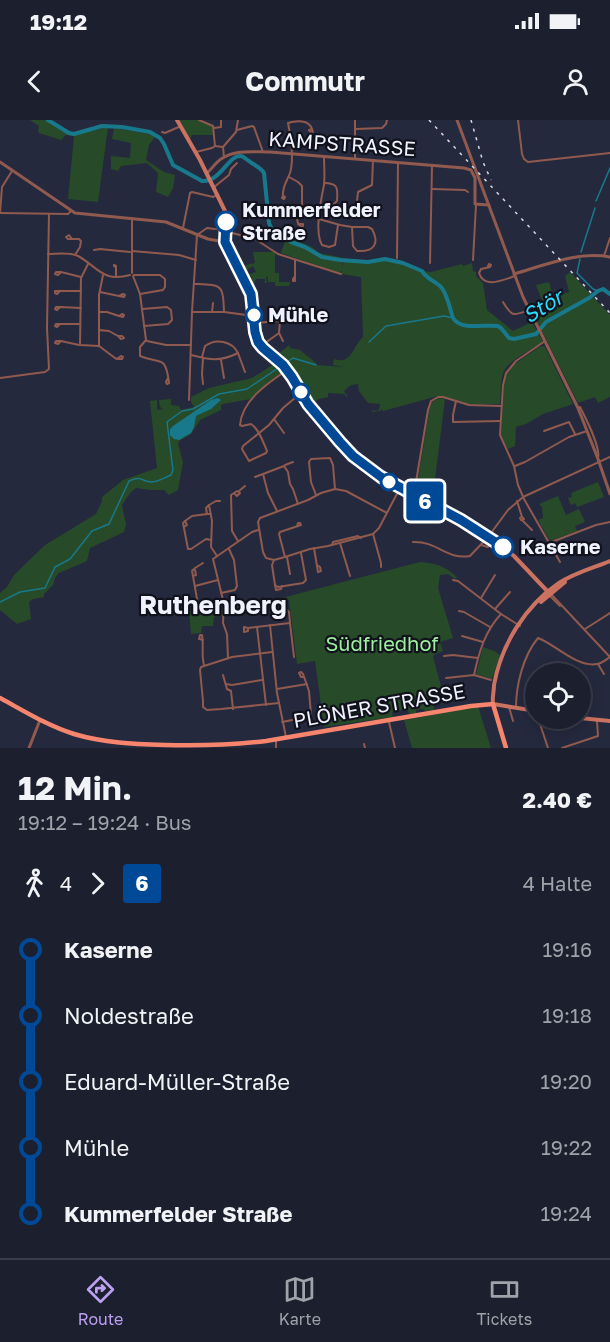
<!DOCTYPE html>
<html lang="de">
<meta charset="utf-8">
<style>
:root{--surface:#1c1f2e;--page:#292c3a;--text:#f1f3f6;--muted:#a0a2aa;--line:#3a3d4a;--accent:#bca0f2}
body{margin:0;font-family:"Golos Text",sans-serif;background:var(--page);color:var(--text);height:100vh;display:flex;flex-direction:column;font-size:22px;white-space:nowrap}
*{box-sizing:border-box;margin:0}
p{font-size:20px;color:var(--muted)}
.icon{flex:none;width:33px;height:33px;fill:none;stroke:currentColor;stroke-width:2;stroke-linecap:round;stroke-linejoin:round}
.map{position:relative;height:628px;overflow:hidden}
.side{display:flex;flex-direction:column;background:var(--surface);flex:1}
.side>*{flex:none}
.badge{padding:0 12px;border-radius:4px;font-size:21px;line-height:39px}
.fabs{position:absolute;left:525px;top:543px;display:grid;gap:12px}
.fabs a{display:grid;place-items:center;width:66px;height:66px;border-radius:50%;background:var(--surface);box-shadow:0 3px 15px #0003,0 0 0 2px var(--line);font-size:30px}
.map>.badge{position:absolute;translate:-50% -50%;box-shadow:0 0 0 3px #fff}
.legs{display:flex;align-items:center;gap:9px;height:66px;padding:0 18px;font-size:20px}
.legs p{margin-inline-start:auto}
.head{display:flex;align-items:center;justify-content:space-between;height:102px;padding:0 18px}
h1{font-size:33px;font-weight:700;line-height:45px}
ul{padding:0 18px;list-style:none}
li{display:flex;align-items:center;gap:21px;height:66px;font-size:22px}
li i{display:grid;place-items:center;width:9px;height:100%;margin:0 8px;background:currentColor}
li i::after{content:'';width:15px;height:15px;margin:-8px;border:4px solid;border-radius:50%;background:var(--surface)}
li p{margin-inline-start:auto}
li:first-child i{background:linear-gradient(#0000 50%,currentColor 0)}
li:last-child i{background:linear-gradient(currentColor 50%,#0000 0)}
.status{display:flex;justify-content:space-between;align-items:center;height:42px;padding:0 30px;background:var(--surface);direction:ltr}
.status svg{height:16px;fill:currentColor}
header{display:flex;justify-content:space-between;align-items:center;height:78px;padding:0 18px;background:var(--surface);font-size:27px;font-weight:700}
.tabs{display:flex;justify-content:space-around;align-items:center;height:84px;border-top:2px solid var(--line);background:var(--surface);font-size:16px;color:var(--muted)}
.tabs a{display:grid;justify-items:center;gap:3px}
.tabs .selected{color:var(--accent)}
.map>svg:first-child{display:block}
</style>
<div class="status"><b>19:12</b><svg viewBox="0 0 49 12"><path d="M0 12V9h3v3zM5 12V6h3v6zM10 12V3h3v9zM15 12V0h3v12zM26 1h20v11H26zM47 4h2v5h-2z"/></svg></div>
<header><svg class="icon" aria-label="back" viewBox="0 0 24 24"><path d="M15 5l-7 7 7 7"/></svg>Commutr<svg class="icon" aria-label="person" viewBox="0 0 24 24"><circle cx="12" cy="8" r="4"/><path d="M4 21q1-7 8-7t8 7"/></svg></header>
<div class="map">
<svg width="610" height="628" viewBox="0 0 610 628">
<rect width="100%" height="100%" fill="#25293e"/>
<g fill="#274a28">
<path d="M30,0H46L68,14L74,15L108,7L98,82L68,79L74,16L66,15L61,20L39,13L38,10L39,6Z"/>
<path d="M179,0H198L212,6L213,15H192L190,19Z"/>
<path d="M114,8L149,14L155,17L149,25L146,40L164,52L175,55L173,68L168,77L156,72L158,53L147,43L121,46L118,51L111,49V36L130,38L131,23L112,19Z"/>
<path d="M271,106C279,109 288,111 292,119L312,127L319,133L344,138L341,140L342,142V150L339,153L281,133L285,121H289L273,112Z"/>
<path d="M253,132H275V153H279V162H290L289,166H275V162H268V157H266L267,163H263L265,162V159H256L254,164L251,156L246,155L248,160H247L245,154L247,155L256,152L253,146L247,150L245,147L242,148L241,146L255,143Z"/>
<path d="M385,139L403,143L422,151L431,152L462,144L463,146L472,143L473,151L476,152V156L483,163L487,190L513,211L532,202L543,222C532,229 510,240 504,251C500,260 501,274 500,284H468L438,276L383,291L382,289L380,291L373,292L371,290L376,291L379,290L380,284L368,283L359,271L358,264L351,265L344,271L348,277L345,276V274L328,273V277L319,279L311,285L310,283C301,267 292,247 277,235L289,225L290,228L300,230L316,243V245L345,247L333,245L334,239C352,245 352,227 363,217L361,157L341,154L343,142H368Z"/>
<path d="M570,152L610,195V277L598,283L595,277L578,283L535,197L546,191L536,165L549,162L553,177L569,172L565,156Z"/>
<path d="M543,226L545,227L573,284L543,294L526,304L516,307L515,326L508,329L501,316L504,263L507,253L512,246L539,227Z"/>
<path d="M277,242L284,251L251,279L223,284L221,285V290L200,300L191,314L179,321L178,324L183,342L178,370L169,375L164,370H150L136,368L130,373L122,385L126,405L124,412L90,428L87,441L59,453L55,458L53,465L44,474V477L33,479L29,482L31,499L17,504L0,490V473L7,467L14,455L45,425L96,394L102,381V377L123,360L157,348L150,281L157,280V290L163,289L160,287L159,280L171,279V285L179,286L181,290L194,287L191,282V277L209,268L252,258Z"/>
<path d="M438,278L445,279L434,367L418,360L430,285L432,282Z"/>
<path d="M598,362L604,377L577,387L575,383L571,385L568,378L572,377L571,373Z"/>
<path d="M558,376L566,395L579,389L585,402L575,406L577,411L550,421L538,400L543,398L542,387L539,384Z"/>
<path d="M420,442C435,443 445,446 457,457L455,459L448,454L440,455L438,468L453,518L440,522L443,531L434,535L433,537L445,580L433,582L434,590L426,591L422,589L416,590V593L409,594L408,589L392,592L393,597L324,607L315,541L297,544L289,480L271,485L270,481Z"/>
<path d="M263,484L266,486L249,488L242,493L214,497L213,506H202L201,513L191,514L189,491L200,489L210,491L241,485L244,486Z"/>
<path d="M483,527L497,532V533L500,535L492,559L476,554Z"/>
<path d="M478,586L491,628H412L404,600Z"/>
</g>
<path fill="#18798c" d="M218,278L221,280L211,289L196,296L194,307L191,313L179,320L174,319L170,315V309L173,306L211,280Z"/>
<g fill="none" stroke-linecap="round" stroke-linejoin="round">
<g stroke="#18798c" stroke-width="1.5">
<path d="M596,81L610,48"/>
<path d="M581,132L595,88"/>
<path d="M580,139L577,153L593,169L598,171"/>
<path d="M369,222L386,206L444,196L453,198"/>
<path d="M0,482L20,472L45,468L55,447L70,439L92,411L109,404L129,361C143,355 141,362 152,362C158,362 166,357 171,355L173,350L167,302L182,291L193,289L219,274L247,269L293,238L316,245"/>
</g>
<path stroke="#18798c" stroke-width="4" d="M48,0L69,13L74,14L102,6L122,7L150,12L160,18L164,24L173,45L202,61C220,63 229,34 241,36C243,36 247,40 249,41C254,45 260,47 264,53L269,103L273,112L291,122L305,127L322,137L340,140L368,142L385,139L403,143L422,151C426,158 434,161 440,166C447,172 450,189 453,198C461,211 483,204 498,206L501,208L509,218L514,219L536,214L546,202L589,178L598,171L603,169L610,174"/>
<g stroke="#915a4e" stroke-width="2">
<path d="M199,0L213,6L215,26L223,27"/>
<path d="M355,0V39"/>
<path d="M518,0L522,34L524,39L528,42L610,33"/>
<path d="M214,8L221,7V0"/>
<path d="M356,9L382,8L386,4L387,0"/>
<path d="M237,10L252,6L254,7L263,32"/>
<path d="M162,12L165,13L181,6"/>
<path d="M196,32L212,28L215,26"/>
<path d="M324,36C324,46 325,56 324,65C321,80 314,112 322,125L329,127L335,125L338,105"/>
<path d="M224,37L223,27L236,12L238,0"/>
<path d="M373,40L372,65L358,72L357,81L360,86L373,88"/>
<path d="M289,57L298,62L302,66V87L304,90"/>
<path d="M213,68L229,55L231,49L237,43"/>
<path d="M432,69L465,70L468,72"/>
<path d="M283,76C282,67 287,61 290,53C294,40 291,16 288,3C297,0 309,0 312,9L309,10L310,12H313L312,9"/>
<path d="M283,76L285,77L284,79L282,78Z"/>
<path d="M319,87L333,85L337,81C338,68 338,63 324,63"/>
<path d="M0,93L68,94L71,91"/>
<path d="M0,93L2,67L12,51"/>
<path d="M319,99L340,105L352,107L353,126L357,131C374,132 380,124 372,109L368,107H352"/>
<path d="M298,104H303V106L301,107C295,101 296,94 304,90L307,93H319"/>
<path d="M183,108L190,73L192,72L213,77L217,75"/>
<path d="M217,109L255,119L278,134L341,154"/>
<path d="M72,119H68L66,117L69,115L72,119H79L81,121L80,127L75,135"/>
<path d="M94,130L100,129L130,132"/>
<path d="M132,131L179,135L196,140"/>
<path d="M48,134C57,134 69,132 78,136C98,147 103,163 130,155"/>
<path d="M604,136L610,118"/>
<path d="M397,138L398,43"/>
<path d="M295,140V156L293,159V161H295V156"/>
<path d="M473,140L476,85"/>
<path d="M430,143L432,46"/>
<path d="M88,144L81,158L80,225L99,226L115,238L117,239L121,236L123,237L122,239H117"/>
<path d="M488,146L489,144L491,145L490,147L481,149L479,153C484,169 503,160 515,156"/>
<path d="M61,152H56L55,154L58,155L61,152L81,157"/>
<path d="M132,153V98"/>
<path d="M134,155H160L165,159V167L163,170L140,174"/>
<path d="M116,156V146L114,145V146L116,147"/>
<path d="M133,156L140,174L146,220"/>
<path d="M195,164C222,165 223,164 224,192"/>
<path d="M60,171H55V173L57,174L60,171H81"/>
<path d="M100,172L119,176L123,174L125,175L124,177L119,176"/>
<path d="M503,182C512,197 513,196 529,190"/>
<path d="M60,187H56L55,189L57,190L60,187L81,188"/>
<path d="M142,189L167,187L171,190L172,200L168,204L144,206"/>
<path d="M100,192H107L119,196L122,194L124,195L123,197L119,196"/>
<path d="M192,192H224L254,196"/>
<path d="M212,192L213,183"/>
<path d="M280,201V192"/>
<path d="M254,203L280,201L279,213L261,226"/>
<path d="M60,204H56L55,206L57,207L60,204H79"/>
<path d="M99,210L109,211L118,216H122L124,218L121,219L118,216"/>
<path d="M279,213L283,221"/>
<path d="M146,220L140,227V236C161,245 165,234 169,262V263L167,264L166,262L168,258"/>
<path d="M61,221H56L55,223L58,224L61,221L79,225"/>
<path d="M147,221L166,225H191"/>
<path d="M545,221L516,241L506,253L503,265L500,315L514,346L518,365L524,379L560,442"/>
<path d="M99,226V175L103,155"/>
<path d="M191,235C210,240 220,242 238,233L245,252"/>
<path d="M202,237L205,226C216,218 232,221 238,233"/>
<path d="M203,238L202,254L203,264"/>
<path d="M221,240L224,258"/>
<path d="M287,250C268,263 242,280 240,305L242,306L251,304C259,309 263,322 267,331L266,333L249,341L242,329L243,326L269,305L283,288L301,273"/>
<path d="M0,258L45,252L49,249L47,208L49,94"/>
<path d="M189,280L192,192L197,115L207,108L215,109"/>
<path d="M456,281L453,295V302L500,301"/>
<path d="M578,288L580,287C586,299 601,327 598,339"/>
<path d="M274,299L284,313"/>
<path d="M544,311L569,302L575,314"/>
<path d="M285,345L293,342"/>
<path d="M515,346L525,342L569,317L587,311"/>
<path d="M255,357L263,354"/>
<path d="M239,371L245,366"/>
<path d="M234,373L237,376L240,373L237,371L231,375L232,411L238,421"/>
<path d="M412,374L415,368L428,290L431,281L438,277H443L469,285L501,286"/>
<path d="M316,375L311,362L309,342L311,339L330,338L333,345L335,369"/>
<path d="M517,381L522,397"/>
<path d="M209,385L216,381H220"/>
<path d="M277,391L268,373L263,354L284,346L288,352L290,364L293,369L298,384"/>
<path d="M387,393L346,371L335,369L321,373L308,380L260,398L258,402L263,432L266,438L274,440L285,437L310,429L328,426L373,414L379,408L400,368"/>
<path d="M211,394H207L206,388L209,385L212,401L211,427L217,436"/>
<path d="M522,397L524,399L521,400L520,398Z"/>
<path d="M522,400L532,410"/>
<path d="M185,401L192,396L207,394"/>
<path d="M184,407L187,405L185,401L183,403L188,429H191L206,419L211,420"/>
<path d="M373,414L381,443V447"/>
<path d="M413,422C438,421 446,440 470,436L488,417L508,390L523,377L610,337"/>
<path d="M340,423L350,456"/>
<path d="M549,423L596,405L610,402"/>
<path d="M332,425L333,422L358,416L361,418"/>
<path d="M481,425L488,427"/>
<path d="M314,428L318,452L321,451L320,447L317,445"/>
<path d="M285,437L279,414L280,412L301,405L300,403H298L297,406"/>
<path d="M287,437L290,454"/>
<path d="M274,440L272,445L275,465L278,467L303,463L306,460L301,433"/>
<path d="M195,448L203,443"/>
<path d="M193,456L192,451L194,449L195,450L196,455L193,456L198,485L201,486L202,484L198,482"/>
<path d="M453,460L458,461L501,494L520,506"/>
<path d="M275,465L276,470L281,469L282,466"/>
<path d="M195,466L218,460"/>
<path d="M221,473L235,470L237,466L234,440L229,429"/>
<path d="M551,474L610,537"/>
<path d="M549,475L560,486"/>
<path d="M481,478L495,455"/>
<path d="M495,489L510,472"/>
<path d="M459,491L464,492L490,507"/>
<path d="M290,503L294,537"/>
<path d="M270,505L277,573L286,617"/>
<path d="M257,507L266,585"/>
<path d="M248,508V511L244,512V507L248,508L290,503L289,492L287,490"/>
<path d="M585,509L610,493"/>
<path d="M462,516L483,522"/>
<path d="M203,520L199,519L200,515H202C204,525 201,535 204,545"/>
<path d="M272,532L232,537L201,547L200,550L203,581V587L207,590L221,589L279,583"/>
<path d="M444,536L453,535L478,538"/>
<path d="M228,538L227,514L223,503L224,484L213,439L252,412L258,410"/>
<path d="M598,544L604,554"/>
<path d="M223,555L227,569L231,571L233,589"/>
<path d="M474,555C479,532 485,511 501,494"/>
<path d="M446,558L474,555L491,560"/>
<path d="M226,564L232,565L262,560"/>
<path d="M277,569L307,564"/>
<path d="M509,587L513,601"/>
<path d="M516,588C516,565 523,536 538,518C555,524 577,548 597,544C601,544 606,540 610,537"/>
<path d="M538,598L548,628"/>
<path d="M282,602L308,597L311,595L309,571L303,554L301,552L299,553L301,557H304"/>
<path d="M389,602L395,628"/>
<path d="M276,619V628"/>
<path d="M364,624L365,628"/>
<path d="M562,628L598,616L597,601"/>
</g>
<g stroke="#915a4e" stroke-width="3">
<path d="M457,0L523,177L578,288L598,339L610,374"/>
<path d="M0,42L75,93L166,102L208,119L225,122"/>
<path d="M207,53C212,49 215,43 221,39C235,29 254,32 270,32L464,48L471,50L475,58V84L489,85"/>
<path d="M514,154C545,145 578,131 610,137"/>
<path d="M29,628L40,600"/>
</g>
<g stroke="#cb7260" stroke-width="4">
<path d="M177,0L200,40L225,91L226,99L225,122L251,174L255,212L258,222L263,228L280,241L287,250L308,284L340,322L353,336L381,357L461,400L503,427L514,436L550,474"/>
<path d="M541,482L565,462"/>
<path d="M493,584C492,577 494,572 494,565C501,525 525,486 559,463C574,453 593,448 610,441"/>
<path d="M493,584L536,591"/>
<path d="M580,598L610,601"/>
</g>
<path stroke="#f7856e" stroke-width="4.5" d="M0,578C24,591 48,606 74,614C104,623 134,624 165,625C199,626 232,625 266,621L471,586L493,584L506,628"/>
<g stroke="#d7dbe8" stroke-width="1.5" stroke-dasharray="3 6" stroke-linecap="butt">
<path d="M429,0L610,193"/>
<path d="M471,0L483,42L491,60"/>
</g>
</g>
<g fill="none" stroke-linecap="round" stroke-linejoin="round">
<g stroke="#fff" stroke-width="14">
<path id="line-1" d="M226,102L225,122L251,174L255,212L258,222L263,228L283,245L292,257L308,284L340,322L353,336L381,357L461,400L503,427"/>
</g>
<use href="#line-1" stroke="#004996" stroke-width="9"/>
</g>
<g fill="#fff" stroke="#004996" stroke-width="3">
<circle cx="226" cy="102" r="10"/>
<circle cx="254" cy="195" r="8"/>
<circle cx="301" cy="272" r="8"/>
<circle cx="389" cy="362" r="8"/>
<circle cx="503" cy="427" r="10"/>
</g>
<g text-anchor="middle" stroke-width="4.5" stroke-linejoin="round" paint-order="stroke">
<g font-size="20" fill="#f0f3ff" stroke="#11121c">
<text transform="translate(342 24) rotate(4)" y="7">KAMPSTRASSE</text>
<text transform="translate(379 586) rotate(-10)" y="7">PLÖNER STRASSE</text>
</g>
<g font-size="20" font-weight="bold" fill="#f0f3ff" stroke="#11121c" text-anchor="start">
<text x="242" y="97">Kummerfelder<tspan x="242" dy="23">Straße</tspan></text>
<text x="268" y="202">Mühle</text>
<text x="520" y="434">Kaserne</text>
</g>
<g font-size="20" fill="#9cf09d" stroke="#11121c">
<text x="382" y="531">Südfriedhof</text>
</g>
<g font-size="21" font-style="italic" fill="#2addff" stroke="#11121c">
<text transform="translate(543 187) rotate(-32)" y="7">Stör</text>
</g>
<g font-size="26" font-weight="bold" fill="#f0f3ff" stroke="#11121c">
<text x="213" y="494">Ruthenberg</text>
</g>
</g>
</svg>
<div class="fabs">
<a><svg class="icon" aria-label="locate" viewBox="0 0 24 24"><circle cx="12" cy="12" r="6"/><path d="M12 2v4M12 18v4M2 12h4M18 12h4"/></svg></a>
</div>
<b class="badge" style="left:425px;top:381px;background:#004996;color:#fff">6</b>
</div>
<section class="side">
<div class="head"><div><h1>12 Min.</h1><p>19:12 – 19:24 · Bus</p></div><b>2.40 €</b></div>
<div class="legs"><svg class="icon" aria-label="walk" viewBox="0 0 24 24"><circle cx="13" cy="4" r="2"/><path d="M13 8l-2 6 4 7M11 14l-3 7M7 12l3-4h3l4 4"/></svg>4<svg class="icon" aria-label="forward" viewBox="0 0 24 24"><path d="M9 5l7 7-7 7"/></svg><b class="badge" style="background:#004996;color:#fff">6</b><p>4 Halte</p></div>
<ul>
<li><i style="color:#004996"></i><b>Kaserne</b><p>19:16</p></li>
<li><i style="color:#004996"></i><span>Noldestraße</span><p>19:18</p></li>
<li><i style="color:#004996"></i><span>Eduard-Müller-Straße</span><p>19:20</p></li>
<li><i style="color:#004996"></i><span>Mühle</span><p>19:22</p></li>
<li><i style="color:#004996"></i><b>Kummerfelder Straße</b><p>19:24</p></li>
</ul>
</section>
<nav class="tabs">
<a class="selected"><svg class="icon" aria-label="directions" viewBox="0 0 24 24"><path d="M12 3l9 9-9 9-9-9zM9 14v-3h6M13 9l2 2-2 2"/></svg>Route</a>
<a><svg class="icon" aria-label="map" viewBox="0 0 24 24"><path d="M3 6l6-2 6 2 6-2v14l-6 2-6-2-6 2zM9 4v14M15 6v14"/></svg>Karte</a>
<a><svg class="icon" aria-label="tickets" viewBox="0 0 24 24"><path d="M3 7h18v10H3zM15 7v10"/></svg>Tickets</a>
</nav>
